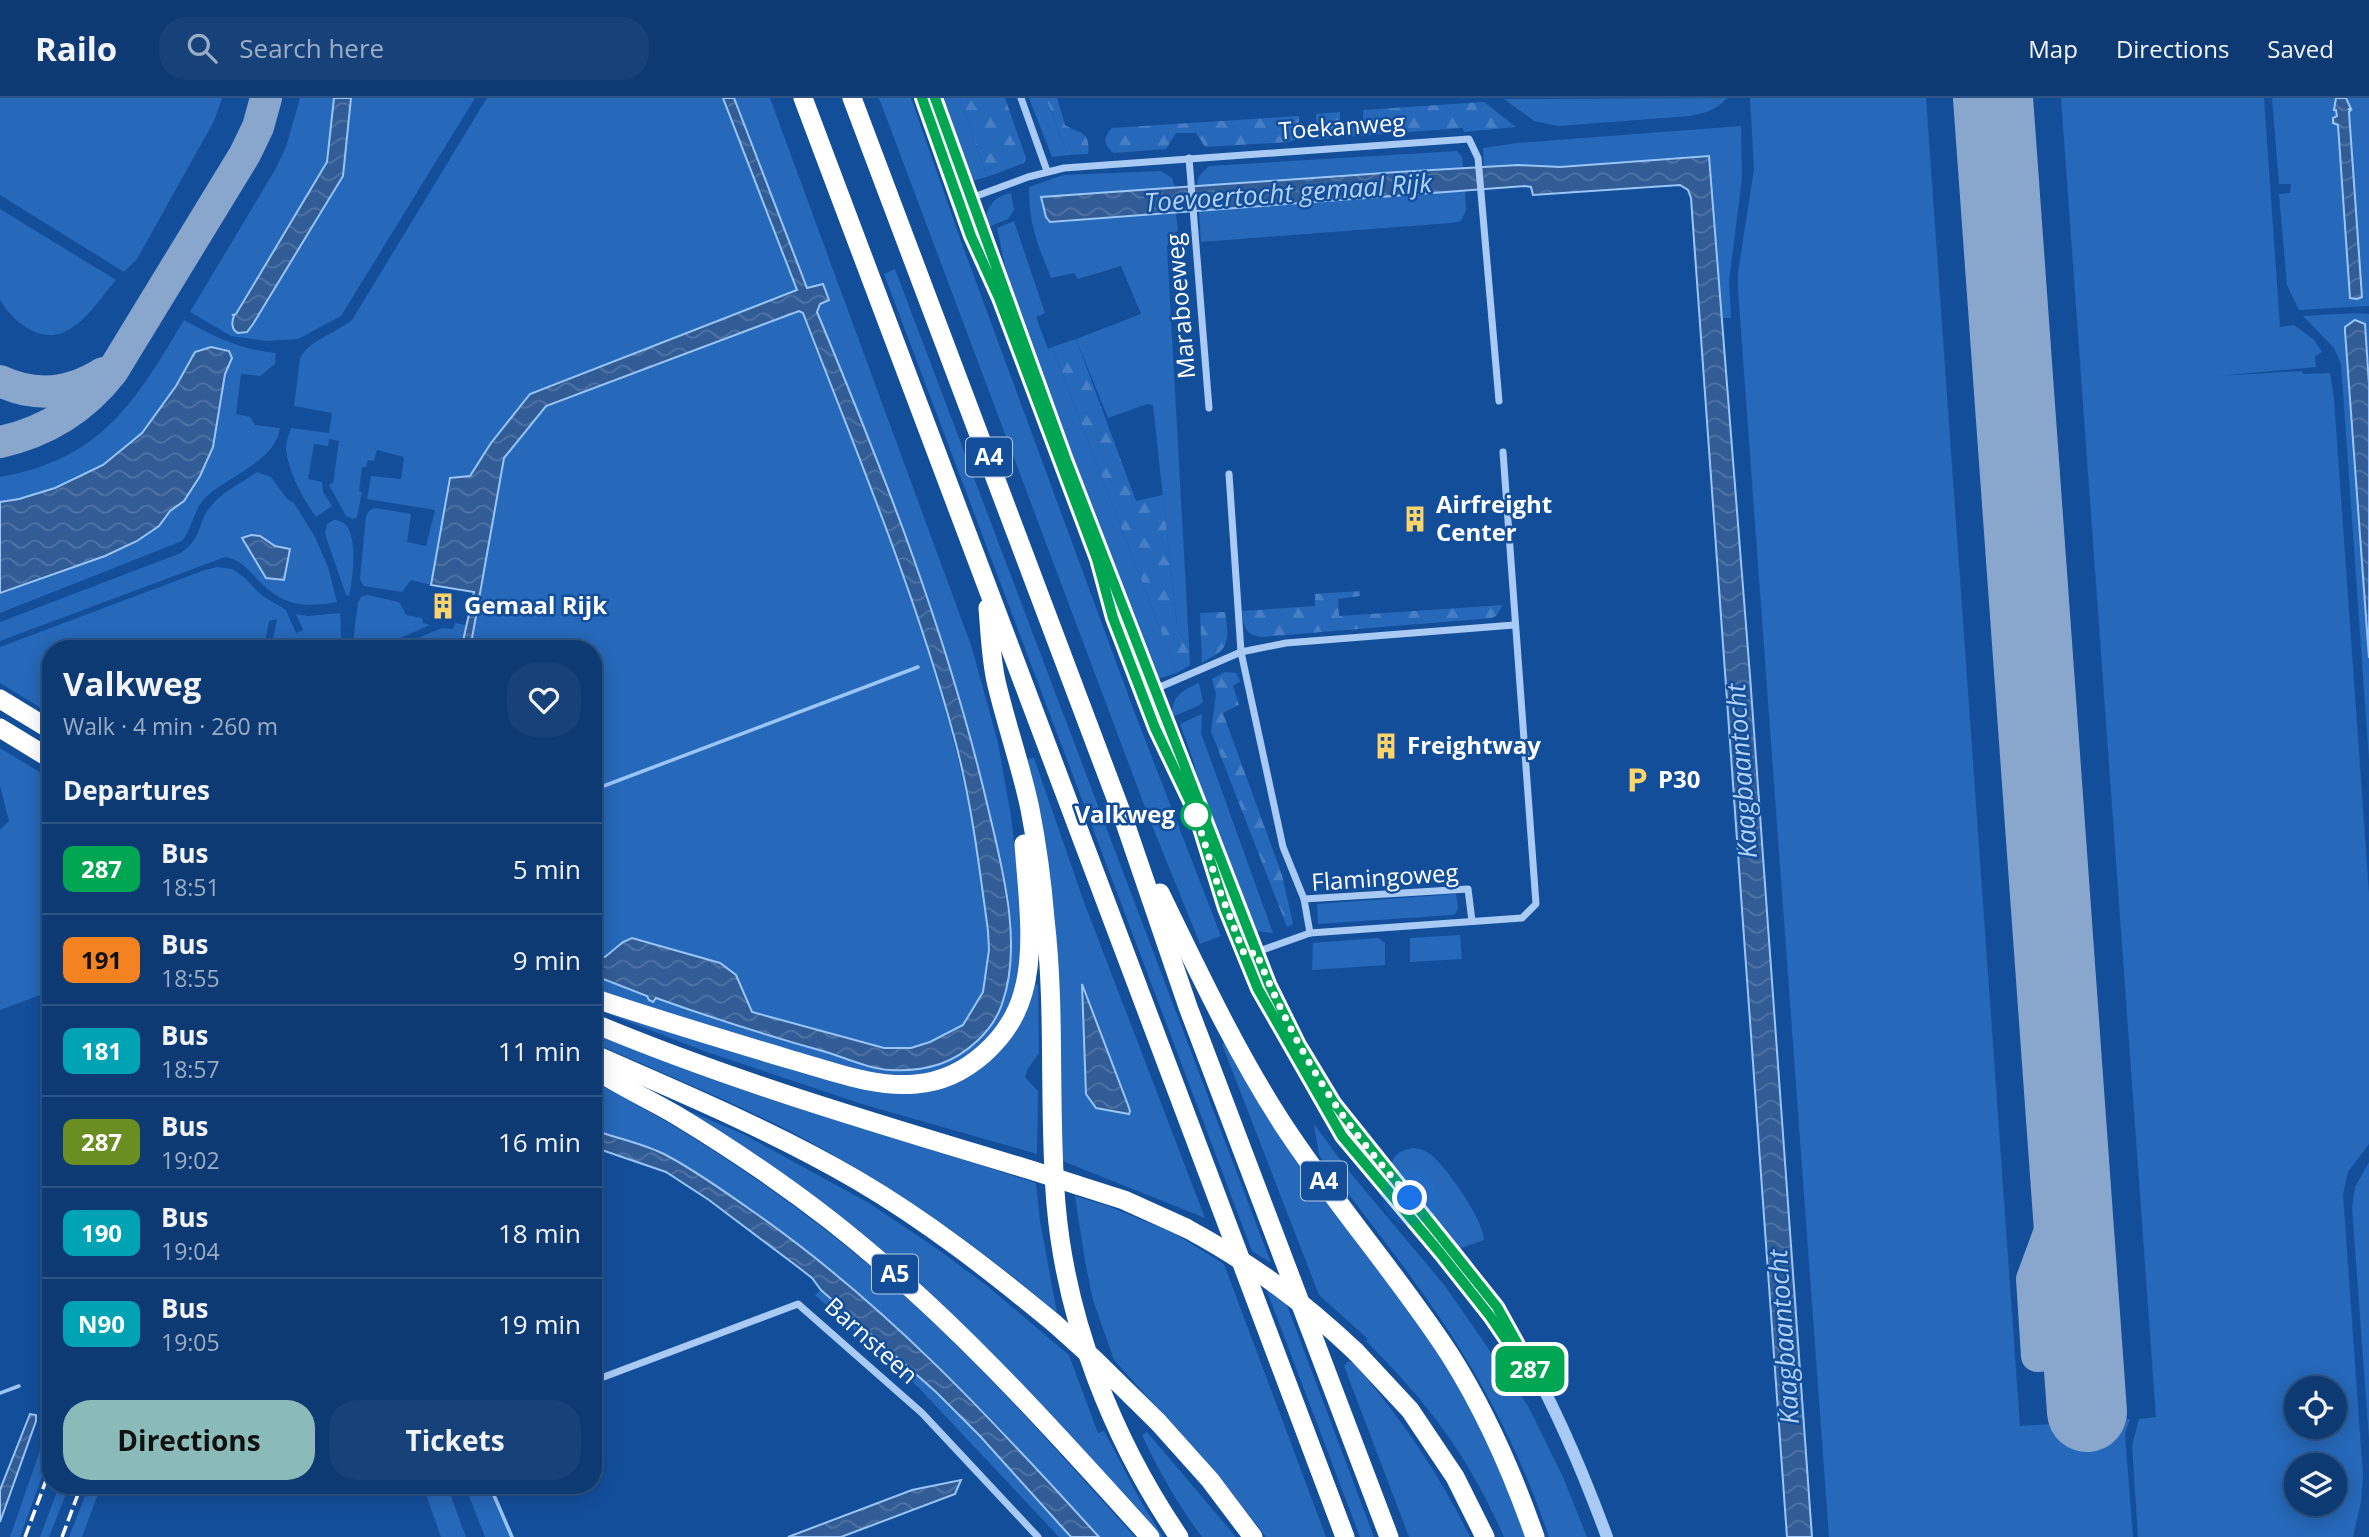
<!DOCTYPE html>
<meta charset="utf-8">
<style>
:root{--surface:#0e3a74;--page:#174179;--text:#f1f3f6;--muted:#9badc5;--line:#2e5486;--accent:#8bbbb9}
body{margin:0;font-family:"Open Sans",sans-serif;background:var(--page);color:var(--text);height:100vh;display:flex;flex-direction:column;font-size:26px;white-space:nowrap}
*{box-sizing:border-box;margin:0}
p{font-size:23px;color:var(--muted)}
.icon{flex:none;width:38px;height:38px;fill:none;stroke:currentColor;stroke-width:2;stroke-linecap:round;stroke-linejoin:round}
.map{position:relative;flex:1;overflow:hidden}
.panel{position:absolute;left:42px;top:542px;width:560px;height:854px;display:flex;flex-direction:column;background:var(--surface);border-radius:28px;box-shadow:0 4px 18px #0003,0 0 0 2px var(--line)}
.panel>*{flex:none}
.badge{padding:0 14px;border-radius:10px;font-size:24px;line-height:46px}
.fabs{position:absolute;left:2284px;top:1278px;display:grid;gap:14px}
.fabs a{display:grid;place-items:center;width:63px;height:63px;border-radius:50%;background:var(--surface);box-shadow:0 4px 18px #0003,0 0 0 2px var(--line);font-size:35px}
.you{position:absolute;width:35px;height:35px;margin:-18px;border:5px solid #fff;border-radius:50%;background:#1a73e8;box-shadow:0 0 0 10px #1a73e833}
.map>.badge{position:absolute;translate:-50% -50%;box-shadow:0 0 0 4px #fff}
h2{padding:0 21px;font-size:26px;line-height:63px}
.round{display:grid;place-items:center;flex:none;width:74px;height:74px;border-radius:28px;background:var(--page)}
.head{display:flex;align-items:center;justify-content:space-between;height:119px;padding:0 21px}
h1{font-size:33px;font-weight:700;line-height:52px}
.cta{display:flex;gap:14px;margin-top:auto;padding:14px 21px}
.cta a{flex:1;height:80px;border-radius:28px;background:var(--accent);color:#111;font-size:28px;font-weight:700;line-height:80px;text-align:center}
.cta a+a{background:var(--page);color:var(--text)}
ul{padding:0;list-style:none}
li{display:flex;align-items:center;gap:21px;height:91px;padding:0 21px;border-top:2px solid var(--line)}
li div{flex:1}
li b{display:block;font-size:26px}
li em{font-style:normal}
li .badge{min-width:77px;font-weight:700;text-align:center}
header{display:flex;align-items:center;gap:42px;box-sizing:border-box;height:98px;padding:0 35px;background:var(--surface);border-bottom:2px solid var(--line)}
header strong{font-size:33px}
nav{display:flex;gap:38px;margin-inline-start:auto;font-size:24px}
.search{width:490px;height:63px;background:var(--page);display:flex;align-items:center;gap:18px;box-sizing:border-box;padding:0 24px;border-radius:28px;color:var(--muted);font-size:26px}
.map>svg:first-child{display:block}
</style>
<header>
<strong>Railo</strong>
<div class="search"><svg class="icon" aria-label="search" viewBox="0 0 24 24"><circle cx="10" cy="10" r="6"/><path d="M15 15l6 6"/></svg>Search here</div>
<nav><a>Map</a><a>Directions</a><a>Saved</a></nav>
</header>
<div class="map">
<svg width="2369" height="1439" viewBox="0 0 2369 1439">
<defs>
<pattern id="forest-firs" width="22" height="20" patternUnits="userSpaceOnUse" patternTransform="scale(1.75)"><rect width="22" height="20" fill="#2668b9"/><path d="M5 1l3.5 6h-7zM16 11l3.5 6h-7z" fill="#477fc4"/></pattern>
<pattern id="water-waves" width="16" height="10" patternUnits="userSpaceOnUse" patternTransform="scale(1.75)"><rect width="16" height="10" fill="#315c95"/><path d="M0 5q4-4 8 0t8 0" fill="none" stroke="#5074a5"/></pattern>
</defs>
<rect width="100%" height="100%" fill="#134e9b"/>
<g fill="#2668b9" fill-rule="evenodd">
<path d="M0,0H222L214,23L137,161L124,174L0,97Z"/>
<path d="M300,0H334L328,60L325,68L235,217H233L235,233L238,235L250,231L253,226L343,78L351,0H475L341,218L298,241L266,243L231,238L190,214L275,72L286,49Z"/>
<path d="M487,0H723L797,192L530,296L492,345L470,378L450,381L431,487L411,482L402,494L364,488L360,481L366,418L370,412L375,410L411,416L407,444L426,448L435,412L367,401L371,378L401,381L404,359L377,352L374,363L368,362L366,369H362L359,393L362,394L357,419L353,421L346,418L329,387L333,385L339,343L329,341L328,348L314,346L308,381L322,384L323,394L332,408L316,419C303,401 289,375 286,352C286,345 289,336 291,330L329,335L332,315L294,308L300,261C306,244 337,234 352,222Z"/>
<path d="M734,0H770L972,550L998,645L1011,718L1024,834L1020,894L994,940L950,973L883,981L593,895V877L647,898L649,902L652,903L655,900L879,970L953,961C967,934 981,907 994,880C1000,870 1009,858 1011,847C1016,814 999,755 991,721C951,546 886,380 817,214L820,206L828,202L823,186L807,191Z"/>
<path d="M879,0H911L961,143L1136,618L1221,838L1200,846L1149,720Z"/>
<path d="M941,0H960L987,79L968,84Z"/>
<path d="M1029,0H1046L1068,57L1052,59Z"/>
<path d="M1727,0C1717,12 1704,15 1690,18L1559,28L1534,23L1504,1Z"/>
<path d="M1750,0H1926L2020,1328L2130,1321L2125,1336L2133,1439H1829L1738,192V175L1754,71Z"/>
<path d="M2061,0H2264L2280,229L2294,227L2314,242L2322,254L2315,258L2316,269L2219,278L2302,273L2303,276L2330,275L2334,301L2369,795V1046L2348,1074L2343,1096L2363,1378L2361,1404L2353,1439H2138L2132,1348L2139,1321L2156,1319ZM2296,1290H2334V1328H2296ZM2296,1367H2334V1405H2296Z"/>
<path d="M2272,0H2336L2337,18L2333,21V25L2338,27L2350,199L2357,201L2362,198L2349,14L2351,12H2348L2351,10L2346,0H2369V208L2299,212L2287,187L2279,96L2290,95L2291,86H2279Z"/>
<path d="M1741,28L1742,81L1729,183L1731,220H1722L1709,58L1560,69L1519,67L1484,69L1483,50L1517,45Z"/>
<path d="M1457,53L1462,59L1463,70L1197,88C1197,79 1202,74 1209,68Z"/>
<path d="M1161,73L1172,80L1175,90L1041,105L1050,123L1176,115L1178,133L1171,136L1167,149L1189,546L1179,536L1177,528L1153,307L1147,306L1108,320L1076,241L1141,216L1121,168L1078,181L1074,175L1051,180C1037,144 1029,128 1029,89L1063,77Z"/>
<path d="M1465,92L1466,112L1461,123L1451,125L1201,144L1199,113Z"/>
<path d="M1011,95L1014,112L1008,121L986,130C983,113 994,97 1011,95Z"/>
<path d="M0,111L116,182C101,199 84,227 62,235C37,244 12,222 0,202Z"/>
<path d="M1014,123L1045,215L1036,219L1048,251L1052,249L1177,575L1161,580L1156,579L1033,265L1007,178L997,130Z"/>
<path d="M895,171L1271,1165L1252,1153L884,176Z"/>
<path d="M799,213L803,215C872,400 953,582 981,779C987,827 1001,887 964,926C949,942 916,951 895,951C881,951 867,946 854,942C819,934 786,924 752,914L736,877L623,844L605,859L593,855V551H465L471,546L504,360L546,308Z"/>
<path d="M2357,215L2369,216V286L2365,226L2355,222L2345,233L2369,560V662L2341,266L2334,250L2303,218Z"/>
<path d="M184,222C217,240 239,251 276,255L275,266L260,278L241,276L236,316L250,319L255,327L280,330C276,363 228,378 206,399C193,411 193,430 182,443L0,515V495L105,458L137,443L159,428L213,349L225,276L232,260L229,253L222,250L195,254C180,282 165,312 142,335C105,372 52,397 0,404V379C102,361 135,304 184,222Z"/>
<path d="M257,374L271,379L287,401L294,405L315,439L328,469L337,504C301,510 283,508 256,480C247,470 239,461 225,459L0,543V524L181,455C205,437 196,425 211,408C222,394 243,384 257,374ZM257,437L275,448L290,451L266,480Z"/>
<path d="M334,422C337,422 343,424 345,426C358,438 353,482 349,498L346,497L325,436L327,426Z"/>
<path d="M217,469L232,471L245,480L261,497L286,512L296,535L303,532L296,516L308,518L340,515L342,551H271L277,521L269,523L264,551H51V616L0,585V549L205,472Z"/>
<path d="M367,497L399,504L406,517L422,520L423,525L430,527L391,544L394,550L442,530L453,531L455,525L466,527L463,543L453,551H352L358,505L361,499Z"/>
<path d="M1199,585L1203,603L1200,607L1170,620C1175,597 1177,595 1199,585Z"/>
<path d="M1202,616L1201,635L1273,835L1255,833L1205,706L1192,659L1180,626Z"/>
<path d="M0,650L51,681V716L48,720L51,727V893L0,912V732L9,723L0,688Z"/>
<path d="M1034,660L1084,804L1205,1120L1060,1062L1026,661Z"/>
<path d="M1456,796L1458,809L1456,815L1452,817L1318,826L1317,806Z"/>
<path d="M1460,837L1462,861L1410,864V840Z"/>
<path d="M1378,840L1385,845V867L1312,872L1313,845Z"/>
<path d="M1038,886L1039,955L1027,972L1025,979L1038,993L1037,1056L865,1007L704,953L593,910L884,990L982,963L1029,888Z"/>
<path d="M593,935L744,992L1036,1085L1040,1123L1057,1215C982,1151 907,1098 821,1050C748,1009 669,979 593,944Z"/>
<path d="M1225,945L1452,1275L1484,1334L1528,1439H1504C1467,1356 1430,1307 1366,1243L1368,1241L1319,1197L1222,946Z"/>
<path d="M593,983C718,1048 837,1132 939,1230C1008,1296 1071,1368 1135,1439H1099L999,1329L923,1253L662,1055L593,1032Z"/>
<path d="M660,1001L743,1036L869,1105L936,1150L986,1187L1069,1257L1098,1335L1104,1333L1140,1402L1163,1439H1155L983,1253Z"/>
<path d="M1314,1026L1347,1071L1445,1188L1528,1308L1563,1379L1587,1439H1549C1523,1361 1486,1288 1440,1220C1402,1164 1359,1111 1319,1057Z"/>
<path d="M1414,1050C1420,1051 1425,1052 1430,1056C1446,1068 1484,1122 1484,1142L1458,1151L1391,1073C1391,1058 1399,1052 1414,1050Z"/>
<path d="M2369,1064V1341L2352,1110L2355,1089Z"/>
<path d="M1075,1098L1108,1108L1174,1135L1224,1166L1326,1439H1266L1220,1380L1114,1262L1093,1202L1085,1163Z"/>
<path d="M1265,1188L1285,1202L1374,1439H1360Z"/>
<path d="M821,1192L936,1294L980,1338L1071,1439H1059L919,1290L815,1197Z"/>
<path d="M1348,1263L1354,1265C1402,1322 1437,1372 1470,1439H1409L1344,1268Z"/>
<path d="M1147,1334L1236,1439H1202C1178,1407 1159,1373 1142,1337Z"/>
<path d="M45,1338L51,1340V1354L20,1439H10Z"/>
<path d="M59,1388H69L49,1439H40Z"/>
<path d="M89,1388H101L82,1439H69Z"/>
<path d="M423,1388H447L466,1439H441Z"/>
<path d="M465,1388H490L512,1439H485Z"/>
</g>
<g fill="url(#forest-firs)">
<path d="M960,0H1005L1026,60L1024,65L987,79Z"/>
<path d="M1046,0H1057L1065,27C1079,36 1091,32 1088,56L1068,57Z"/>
<path d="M1484,4L1516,29L1464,34L1463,30L1318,41L1316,16L1340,14V29L1363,28V12Z"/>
<path d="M1299,18L1298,41L1289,44L1205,49L1196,35H1176L1166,51L1114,55C1103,47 1103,39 1112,30Z"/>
<path d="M1076,241L1136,403L1163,397L1177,528L1179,536L1189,546L1190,567L1177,575L1052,249Z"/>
<path d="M1360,493V498L1338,501L1339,518L1503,507L1496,518L1492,520L1262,539C1245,537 1244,529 1242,513L1315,508V496Z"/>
<path d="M1225,514C1229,542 1231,552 1202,564L1200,515Z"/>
<path d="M1225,574L1236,575L1240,583L1233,588L1239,607L1223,615L1282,777L1293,826L1287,829L1211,633L1216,596L1212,581Z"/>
</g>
<g fill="url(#water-waves)" stroke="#9ac5f7" stroke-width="2">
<path d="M334,0H351L343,78L253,226L247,234L238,235C232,232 231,225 234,218L233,217L236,216L327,64Z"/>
<path d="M723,0H734L807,190L823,186L829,202L820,206L817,214C885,377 949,541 989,714C1003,773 1023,847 1002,906C993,933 966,957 940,966C925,971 906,973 890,972C869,971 846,960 826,954C769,938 712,920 656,900L653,904L649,902L647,898L593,877V855L605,859L623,844L632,840L720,865L736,877L752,914L884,950H911L930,944L963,927L983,894L989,852L988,833C979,767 971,699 953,635C914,491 856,353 803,215L799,213L546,308L504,360L471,546L465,551H453L463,543L474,494L431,487L450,380L470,378L491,345L530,296L797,192Z"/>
<path d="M2336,0H2346L2351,11H2348L2351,12L2349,14L2362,199L2357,201L2350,200L2338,27L2333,25V20L2337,18L2336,12H2334Z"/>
<path d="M1709,58L1750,578L1812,1439H1787L1691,100L1688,92L1680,87L1533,97L1531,89L1525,88L1050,124L1046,119L1041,99L1398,74L1518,67L1560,69Z"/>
<path d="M2355,222L2365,226L2369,286V560L2345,233V229Z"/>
<path d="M211,249L229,253L232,260L225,276L213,349L200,378L184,403L170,413L159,428L137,443L105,458L0,495V404L19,401L55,390L103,367L142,335L176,288L195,254Z"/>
<path d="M251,437L260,438L275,448L290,451L284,482L266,480L242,440Z"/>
<path d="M1082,886L1128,1007L1130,1013L1129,1016L1096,1010L1086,996Z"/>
<path d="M593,1032C616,1040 642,1045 664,1056C693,1071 721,1091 748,1110C882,1202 991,1320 1099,1439H1071L980,1338L936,1294L821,1192L812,1180L798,1169L709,1102L666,1074L593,1049Z"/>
<path d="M30,1316L36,1317V1323L0,1424V1392Z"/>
<path d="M961,1382L955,1396L841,1439H788L912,1392Z"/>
</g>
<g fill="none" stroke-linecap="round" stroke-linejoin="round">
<g stroke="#9ac5f7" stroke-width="3.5">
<path d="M593,692L918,569"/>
<path d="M0,1295L19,1288"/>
<path d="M490,1388L512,1439"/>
</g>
<g stroke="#89a6cd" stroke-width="32">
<path d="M0,283C36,300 70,296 103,275"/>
<path d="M0,344C46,334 83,311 112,274L245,56L258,29L266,0"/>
<path d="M2069,1060L2066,1089L2032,1181L2037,1258L2083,1254"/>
</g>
<path stroke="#89a6cd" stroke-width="80" d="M1993,0L2087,1314"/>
<g stroke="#a8caf4" stroke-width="7">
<path d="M1021,0L1047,73"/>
<path d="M1189,60L1209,310"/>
<path d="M971,100L1028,79L1064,70L1469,41L1478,60L1499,303"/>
<path d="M1229,376L1241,554L1283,749L1304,801"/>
<path d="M1153,592L1241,554L1286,545L1514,527"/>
<path d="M1310,835L1304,801L1468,791L1472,823"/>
<path d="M1254,855L1310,835L1522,820L1536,806L1503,354"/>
<path d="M593,1283L798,1206L922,1315L1038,1439"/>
</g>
<g stroke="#a8caf4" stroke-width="12">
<path d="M922,0L971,138L997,194"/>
<path d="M935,0L1066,362L1269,886C1288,927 1308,970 1335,1007C1386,1076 1450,1139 1497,1210C1542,1277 1579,1363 1607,1439"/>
<path d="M1095,457L1113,520L1155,630L1184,688"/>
<path d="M1204,737L1219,791L1257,891L1342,1039L1441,1156L1490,1218L1520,1262"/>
</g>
<g stroke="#fff" stroke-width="19">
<path d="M803,0L1345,1439"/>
<path d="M852,0L1123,719L1188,909L1389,1439"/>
<path d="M988,510C990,534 991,560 996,583C1006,626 1021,668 1030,711C1037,747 1042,784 1045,821C1056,915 1048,1011 1056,1106C1066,1224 1113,1342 1179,1439"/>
<path d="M0,601L51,632"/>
<path d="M0,630L51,661"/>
<path d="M1160,795C1198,873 1235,952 1282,1025C1334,1105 1398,1177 1450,1257C1486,1314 1513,1376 1535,1439"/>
<path d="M593,900C659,922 725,942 792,962C832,973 874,990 916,986C966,982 1010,941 1023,895C1036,851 1027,791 1024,746"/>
<path d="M593,925C736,985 886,1028 1034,1073"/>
<path d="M593,956C682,995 773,1033 857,1082C927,1123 991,1173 1054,1225"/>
<path d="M593,970C619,988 649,1001 676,1017C729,1049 781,1084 830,1122C949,1215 1049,1327 1150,1439"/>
<path d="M1077,1087L1124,1102L1186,1130"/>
<path d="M1356,1254L1410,1312L1455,1379L1485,1439"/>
<path d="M1158,1324L1210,1382L1253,1439"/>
</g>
<g stroke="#fff" stroke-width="3.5" stroke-dasharray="12 5" stroke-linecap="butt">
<path d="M25,1439L51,1369"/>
<path d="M62,1439L81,1388"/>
</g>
<g stroke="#fff" stroke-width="19">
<path d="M1034,1073L1077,1087"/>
<path d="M1186,1130C1251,1165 1302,1203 1356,1254"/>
<path d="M1054,1225L1094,1261L1158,1324"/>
</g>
</g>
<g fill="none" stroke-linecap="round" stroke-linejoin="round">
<g stroke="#fff" stroke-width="16">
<path id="line" d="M922,0L971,138L999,200L1097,461L1113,520L1155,630L1195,714L1225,810L1258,891L1342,1038L1441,1156L1490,1218L1522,1265L1533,1274L1497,1209L1334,1005L1299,947L1269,886L1066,362L935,0"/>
</g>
<use href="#line" stroke="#00a651" stroke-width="10"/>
<path stroke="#fff" stroke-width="7" stroke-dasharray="0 12.6" d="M1196,717L1195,714L1219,791L1245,858L1256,854C1277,906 1302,956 1333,1003C1355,1037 1384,1069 1410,1100"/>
</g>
<defs>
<g id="building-bare" transform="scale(2.1)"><path d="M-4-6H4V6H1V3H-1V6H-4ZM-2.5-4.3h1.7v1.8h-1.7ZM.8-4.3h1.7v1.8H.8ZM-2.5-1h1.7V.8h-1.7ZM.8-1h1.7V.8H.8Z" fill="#ffd46a" stroke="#134e9b" stroke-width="2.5" paint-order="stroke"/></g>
<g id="parking-bare" transform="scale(2.1)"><path d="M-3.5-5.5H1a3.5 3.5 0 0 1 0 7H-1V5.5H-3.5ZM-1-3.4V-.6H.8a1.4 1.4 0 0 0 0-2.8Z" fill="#ffd46a" stroke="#134e9b" stroke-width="2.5" paint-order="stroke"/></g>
</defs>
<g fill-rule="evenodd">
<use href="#building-bare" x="1415" y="421"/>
<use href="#building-bare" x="443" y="508"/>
<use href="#building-bare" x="1386" y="648"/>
<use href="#parking-bare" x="1637" y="682"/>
</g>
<circle fill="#fff" stroke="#00a651" stroke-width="3.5" cx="1196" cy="717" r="14"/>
<g text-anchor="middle" stroke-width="5" stroke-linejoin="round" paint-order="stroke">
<g fill="#134e9b" stroke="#b8cae1" stroke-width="2">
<rect x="966" y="339.5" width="46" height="39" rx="5"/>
<rect x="1301" y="1063.5" width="46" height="39" rx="5"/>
<rect x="872" y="1156.5" width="46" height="39" rx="5"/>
</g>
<g font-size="23" font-weight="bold" fill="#fff">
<text x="989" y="367">A4</text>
<text x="1324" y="1091">A4</text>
<text x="895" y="1184">A5</text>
</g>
<g font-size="24" fill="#fff" stroke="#134e9b">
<text transform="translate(1342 29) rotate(-4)" y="8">Toekanweg</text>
<text transform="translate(1181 208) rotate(-95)" y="8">Maraboeweg</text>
<text transform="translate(1385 780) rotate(-4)" y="8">Flamingoweg</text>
<text transform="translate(871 1243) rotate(42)" y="8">Barnsteen</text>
</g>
<g font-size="24" font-weight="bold" fill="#fff" stroke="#134e9b" text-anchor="start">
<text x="1436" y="415">Airfreight<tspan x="1436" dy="28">Center</tspan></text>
<text x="464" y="516">Gemaal Rijk</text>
<text x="1407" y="656">Freightway</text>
<text x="1658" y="690">P30</text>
</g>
<g font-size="24" font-weight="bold" fill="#fff" stroke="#134e9b" text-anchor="end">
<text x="1175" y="725">Valkweg</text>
</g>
<g font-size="26" font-style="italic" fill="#b4d4fa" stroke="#134e9b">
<text transform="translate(1288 95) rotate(-4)" y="9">Toevoertocht gemaal Rijk</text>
<text transform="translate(1742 673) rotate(-94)" y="9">Kaagbaantocht</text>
<text transform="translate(1784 1239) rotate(-94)" y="9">Kaagbaantocht</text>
</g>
</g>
</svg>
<div class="fabs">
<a><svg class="icon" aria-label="locate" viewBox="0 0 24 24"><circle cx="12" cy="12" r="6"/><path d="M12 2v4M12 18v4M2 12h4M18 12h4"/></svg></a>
<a><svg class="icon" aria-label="layers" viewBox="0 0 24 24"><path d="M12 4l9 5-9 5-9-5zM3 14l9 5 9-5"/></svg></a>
</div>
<div class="you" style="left:1410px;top:1100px"></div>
<b class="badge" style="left:1530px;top:1271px;background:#00a651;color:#fff">287</b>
<section class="panel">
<div class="head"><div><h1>Valkweg</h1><p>Walk · 4 min · 260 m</p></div><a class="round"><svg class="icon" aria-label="heart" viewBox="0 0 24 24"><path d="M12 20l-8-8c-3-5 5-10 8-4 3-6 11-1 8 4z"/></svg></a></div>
<h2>Departures</h2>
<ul>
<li><span class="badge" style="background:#00a651;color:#fff">287</span><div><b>Bus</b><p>18:51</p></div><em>5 min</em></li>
<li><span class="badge" style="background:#f58220;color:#111">191</span><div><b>Bus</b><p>18:55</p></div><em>9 min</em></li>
<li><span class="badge" style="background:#00a3b4;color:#fff">181</span><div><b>Bus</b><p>18:57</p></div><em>11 min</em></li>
<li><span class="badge" style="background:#6b8e23;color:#fff">287</span><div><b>Bus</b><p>19:02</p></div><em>16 min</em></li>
<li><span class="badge" style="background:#00a3b4;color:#fff">190</span><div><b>Bus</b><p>19:04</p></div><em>18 min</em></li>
<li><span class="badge" style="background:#00a3b4;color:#fff">N90</span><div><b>Bus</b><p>19:05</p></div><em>19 min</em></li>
</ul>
<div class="cta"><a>Directions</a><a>Tickets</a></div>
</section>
</div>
